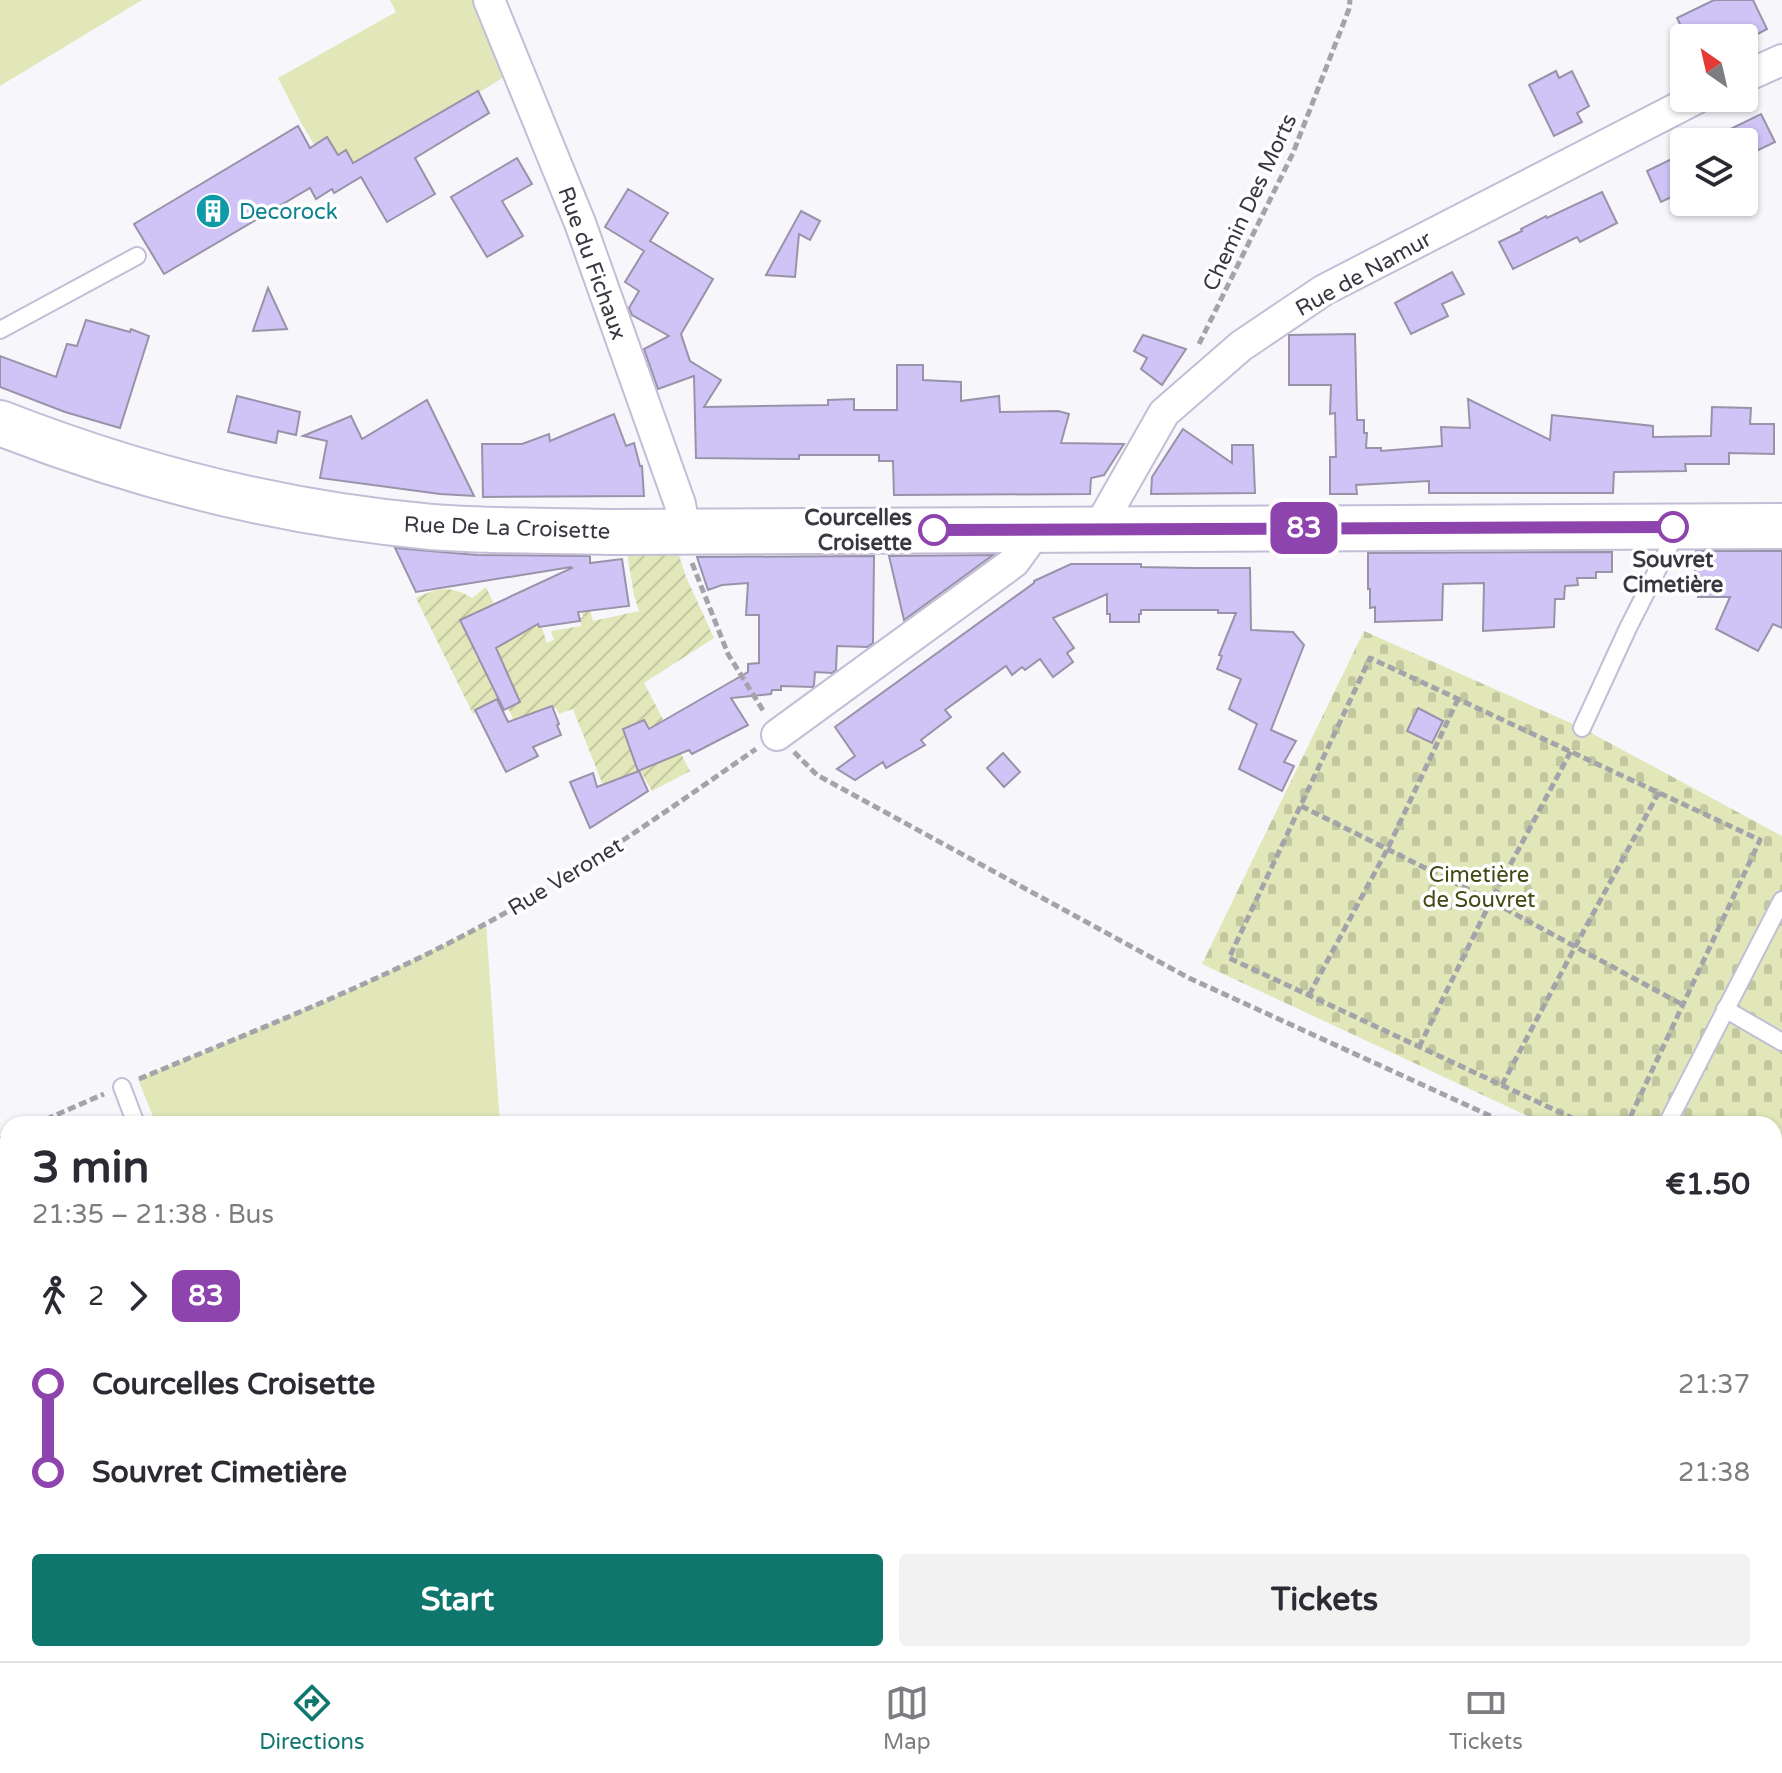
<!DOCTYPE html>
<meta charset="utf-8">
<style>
:root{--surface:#fff;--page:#f2f2f3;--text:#2b2b33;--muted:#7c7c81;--line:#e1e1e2;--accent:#0f766e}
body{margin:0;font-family:"Varela Round",sans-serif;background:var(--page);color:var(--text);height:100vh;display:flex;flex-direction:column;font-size:30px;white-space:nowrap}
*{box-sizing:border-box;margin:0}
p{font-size:26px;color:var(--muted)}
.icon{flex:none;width:44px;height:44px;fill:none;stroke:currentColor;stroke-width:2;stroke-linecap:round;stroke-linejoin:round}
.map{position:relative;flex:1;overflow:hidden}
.drawer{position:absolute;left:0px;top:1116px;width:1782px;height:546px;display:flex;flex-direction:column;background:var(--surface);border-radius:24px 24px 0 0;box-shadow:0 2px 6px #0004}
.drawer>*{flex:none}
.badge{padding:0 16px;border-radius:12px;font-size:28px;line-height:52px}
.needle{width:52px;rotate:326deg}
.fabs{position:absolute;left:1670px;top:24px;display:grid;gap:16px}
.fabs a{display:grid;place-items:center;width:88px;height:88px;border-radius:8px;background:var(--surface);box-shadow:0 2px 6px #0004;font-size:40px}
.map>.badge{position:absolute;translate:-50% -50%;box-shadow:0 0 0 4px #fff}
.legs{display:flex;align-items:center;gap:12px;height:88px;padding:0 32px;font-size:26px}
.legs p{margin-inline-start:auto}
.overview{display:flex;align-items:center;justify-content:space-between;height:136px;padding:0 32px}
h1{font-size:44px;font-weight:700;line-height:60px}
.primary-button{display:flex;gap:16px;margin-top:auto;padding:16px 32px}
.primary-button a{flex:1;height:92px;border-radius:8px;background:var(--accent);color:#fff;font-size:32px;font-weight:700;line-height:92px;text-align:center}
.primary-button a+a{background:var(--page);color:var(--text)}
ul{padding:0 32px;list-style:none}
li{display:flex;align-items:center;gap:28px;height:88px;font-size:30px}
li i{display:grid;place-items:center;width:12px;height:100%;margin:0 10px;background:currentColor}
li i::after{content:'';width:20px;height:20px;margin:-10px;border:6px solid;border-radius:50%;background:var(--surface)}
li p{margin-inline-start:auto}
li:first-child i{background:linear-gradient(#0000 50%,currentColor 0)}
li:last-child i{background:linear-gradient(currentColor 50%,#0000 0)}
.menu{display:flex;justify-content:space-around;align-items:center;height:112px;border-top:2px solid var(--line);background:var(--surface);font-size:22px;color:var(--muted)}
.menu a{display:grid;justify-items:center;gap:4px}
.menu .on{color:var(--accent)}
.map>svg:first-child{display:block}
</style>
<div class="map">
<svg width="1782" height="1661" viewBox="0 0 1782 1661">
<defs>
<pattern id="cemetery-stones" width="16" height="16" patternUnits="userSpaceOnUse" patternTransform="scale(2)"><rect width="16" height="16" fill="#e1e7b9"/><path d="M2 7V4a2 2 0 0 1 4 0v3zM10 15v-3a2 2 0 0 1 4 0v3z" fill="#c2c7a0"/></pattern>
<pattern id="garden-furrows" width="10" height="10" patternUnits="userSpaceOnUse" patternTransform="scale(2)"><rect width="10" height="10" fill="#e1e7b9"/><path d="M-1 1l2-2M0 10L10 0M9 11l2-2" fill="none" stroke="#c2c7a0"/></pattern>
</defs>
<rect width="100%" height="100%" fill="#f7f6fb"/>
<g fill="#e1e7b9">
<path d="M0,0H142L0,86Z"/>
<path d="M390,0H489L517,69L396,144L332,174L300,121L278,78L396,12Z"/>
<path d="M486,924L500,1124H156L138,1079L355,988Z"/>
<path d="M0,1165L8,1188V1449L0,1428Z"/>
</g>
<path fill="url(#cemetery-stones)" d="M1364,631L1582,728L1782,836V1234L1774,1231V1124H1545L1202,964Z"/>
<path fill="url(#garden-furrows)" d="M678,552L686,577L714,638L644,683L690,771L652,791L641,772L604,788L573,709L559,714L556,708L543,714L522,738L504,699L473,714L416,598C438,588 450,585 472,598L486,587L496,608L536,610L547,643L554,640L551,631L581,626L580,618L583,617L582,612L590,610L593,621L639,611L634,595L627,553Z"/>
<g fill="#d0c4f7" stroke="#9893a9" stroke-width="2">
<path d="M1714,0H1753L1767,29L1750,38H1687L1677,18Z"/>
<path d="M1556,71L1559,78L1572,71L1589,106L1577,113L1582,122L1554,136L1529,85Z"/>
<path d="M478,91L489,113L415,158L435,194L387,222L361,177L334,193L332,189L316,199L310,188L164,274L134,224L298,126L310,148L327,137L338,155L346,150L353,163Z"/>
<path d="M1761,114L1775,142L1744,157V142H1704Z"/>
<path d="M1684,153V191L1661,202L1647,171Z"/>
<path d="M517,158L532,184L502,201L523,236L487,257L451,197Z"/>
<path d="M628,189L668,213L650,241L713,279L681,334L690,361L721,380L704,407L828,405V400L854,399V410H897V365H923V380L961,382V401L999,396L1000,412L1058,411L1069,414L1061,443L1124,444L1104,475L1091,478L1090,494L894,495L893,461H879V455H799V459L696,458L694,376L658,389L644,349L669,336L632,315L629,308L639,291L625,282L644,251L605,227Z"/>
<path d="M1602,192L1617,223L1580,242L1577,237L1513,269L1499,242L1522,231L1521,229L1546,216L1547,218Z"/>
<path d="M801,211L820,221L810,240L799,234L795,277L766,275Z"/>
<path d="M1452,272L1464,294L1442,304L1448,316L1411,334L1395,303Z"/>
<path d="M268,288L287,329L253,331Z"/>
<path d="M86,320L130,332L131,329L149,336L120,428L65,412L0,387V356L56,377L67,344L77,346Z"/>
<path d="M1355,334L1357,420H1364V433H1367L1366,448H1381V451L1442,446L1441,427L1470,428L1468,399L1550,440L1552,415L1653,426V437L1711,436L1712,407L1751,408L1750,424H1774V454L1729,453V464H1685L1686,471L1614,472L1613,493H1429V481L1356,485L1357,494H1330V457H1336L1335,413L1330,414L1331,385H1289V335Z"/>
<path d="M1143,335L1186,349L1162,385L1141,369L1147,358L1134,351Z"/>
<path d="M237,396L300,412L296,435L278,431L276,443L228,432Z"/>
<path d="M427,400L474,496L440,494L320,478L327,441L303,436L351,416L362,439Z"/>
<path d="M614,414L626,446L634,443L640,466H642L644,496L483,497L482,444H522L549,434L550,441Z"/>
<path d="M1183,429L1232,463V445H1253L1255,493L1151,494L1152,477Z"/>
<path d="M395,548L477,555L590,556V563L622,559L629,606L578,612L580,621L539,627L538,624L496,648L520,702L504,710L460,620L572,568L571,567L416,592Z"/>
<path d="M1696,551H1782V628L1773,624L1758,651L1716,629L1730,597H1698L1699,587H1695Z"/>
<path d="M1612,552V572H1596V578H1577L1578,585L1565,586L1564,599H1555L1554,627L1483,631L1484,583L1443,584L1442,620L1375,622V607L1370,608V589H1368V553Z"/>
<path d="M993,555L904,620L889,556Z"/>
<path d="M874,556L873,643L867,647L837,646L836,670L832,673L815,672L814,685L813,687L781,686V690H772L771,694L731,698L748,725L692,754L689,750L638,771L623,729L644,720L649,729L748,672V664L759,663V615H746L748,583L722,585L708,590L697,557Z"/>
<path d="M1071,564H1141V567L1194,568H1250L1251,630L1293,632L1304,645L1271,730L1296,741L1284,762L1294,766L1282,791L1239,769L1257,724L1229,709L1241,679L1217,669L1222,656L1219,655L1236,613H1218V610H1141V614H1139V622H1110V614H1107V594L1053,618L1074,648L1067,653L1073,662L1053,677L1040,659L1025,670L1022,667L1012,675L1006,666L945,710L951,717L921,740L925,745L886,768L883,762L855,780L837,769L855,756L835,727L1034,583V581Z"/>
<path d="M497,699L508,722L552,706L559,724L557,725L561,735L533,747L538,756L506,772L475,710Z"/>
<path d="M1418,708L1443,721L1432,743L1407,731Z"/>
<path d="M1003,753L1020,772L1004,787L987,768Z"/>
<path d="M639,771L648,791L590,828L570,782L593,773L597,787Z"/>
</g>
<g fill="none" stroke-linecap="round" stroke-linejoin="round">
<g stroke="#c2bed6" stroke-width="20">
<g id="lane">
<path d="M0,330L137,256"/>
<path d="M1582,728L1628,628L1670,545L1672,530"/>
<path d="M1725,1009L1782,1042"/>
<path d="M122,1087L136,1124"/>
<path d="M1667,1124L1782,900"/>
</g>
</g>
<g stroke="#c2bed6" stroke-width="34">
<g id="street">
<path d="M489,0L580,223L680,504L685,531"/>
<path d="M1744,77L1782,60"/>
<path d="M1106,529L1107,513L1164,413L1241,346L1324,290L1697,98"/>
<path d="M777,735L1014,562L1027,544V529"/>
</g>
</g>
<g stroke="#c2bed6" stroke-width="48">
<path id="secondary" d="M0,423C138,477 284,514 432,527C493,532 554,530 615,532L1782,526"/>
</g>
<g stroke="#a4a3aa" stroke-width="5" stroke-dasharray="8 4" stroke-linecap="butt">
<path d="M1199,344L1293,153L1349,9L1350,0"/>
<path d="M692,563L728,654L764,712"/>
<path d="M794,752L817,775L1189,978L1508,1124"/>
<path d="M1301,806L1491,901L1683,1005"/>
<path d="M1309,995L1388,848L1458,699"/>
<path d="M1419,1047L1491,901L1572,749"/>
<path d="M139,1079C256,1030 375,984 487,923C581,872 668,810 756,749"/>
<path d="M1502,1085L1575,947L1659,792"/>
<path d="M35,1124L104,1094"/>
<path d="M1585,1124L1229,958L1370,658L1760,840L1627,1124"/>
<path d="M0,1139L8,1136"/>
<path d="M1774,1239L1782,1242"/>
<path d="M1774,1546L1782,1543"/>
<path d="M1504,1661L1519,1654"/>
</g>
<use href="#lane" stroke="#fff" stroke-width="16"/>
<use href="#street" stroke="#fff" stroke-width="30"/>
<use href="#secondary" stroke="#fff" stroke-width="44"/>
</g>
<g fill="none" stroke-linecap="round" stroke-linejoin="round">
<g stroke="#fff" stroke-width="18">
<path id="line-1" d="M934,530L1673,527"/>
</g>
<use href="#line-1" stroke="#8e44ad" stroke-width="12"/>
</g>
<defs>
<g id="building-disc" transform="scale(1.8)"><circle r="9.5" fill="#0f9aa8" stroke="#fff"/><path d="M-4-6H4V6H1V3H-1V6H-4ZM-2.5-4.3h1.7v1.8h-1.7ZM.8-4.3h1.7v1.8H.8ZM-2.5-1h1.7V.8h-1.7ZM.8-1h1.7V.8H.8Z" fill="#fff"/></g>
</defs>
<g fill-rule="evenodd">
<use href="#building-disc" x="213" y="211"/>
</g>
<g fill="#fff" stroke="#8e44ad" stroke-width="4">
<circle cx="1673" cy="527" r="14"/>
<circle cx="934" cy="530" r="14"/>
</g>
<g text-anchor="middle" stroke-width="7" stroke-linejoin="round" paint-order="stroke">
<g font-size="22" fill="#393841" stroke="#fff">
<text transform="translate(1249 202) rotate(-65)" y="8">Chemin Des Morts</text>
<text transform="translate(593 263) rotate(70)" y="8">Rue du Fichaux</text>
<text transform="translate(1363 273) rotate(-29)" y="8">Rue de Namur</text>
<text transform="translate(507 527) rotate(2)" y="8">Rue De La Croisette</text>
<text transform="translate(565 876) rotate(-31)" y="8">Rue Veronet</text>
</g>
<g font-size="22" fill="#0d838f" stroke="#fff" text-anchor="start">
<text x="239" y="219">Decorock</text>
</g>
<g font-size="22" font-weight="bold" fill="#393841" stroke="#fff" text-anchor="end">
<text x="912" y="525">Courcelles<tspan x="912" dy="25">Croisette</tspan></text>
<text x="1673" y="567" text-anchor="middle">Souvret<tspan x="1673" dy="25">Cimetière</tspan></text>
</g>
<g font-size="22" fill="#444814" stroke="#fff">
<text x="1479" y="882">Cimetière<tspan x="1479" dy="25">de Souvret</tspan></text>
</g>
</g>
</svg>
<div class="fabs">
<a><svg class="needle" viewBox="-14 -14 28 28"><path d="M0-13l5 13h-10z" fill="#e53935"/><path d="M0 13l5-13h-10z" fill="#7c7c81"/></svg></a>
<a><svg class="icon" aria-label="layers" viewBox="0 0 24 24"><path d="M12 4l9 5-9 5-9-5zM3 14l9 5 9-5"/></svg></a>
</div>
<b class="badge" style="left:1304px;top:528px;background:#8e44ad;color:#fff">83</b>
<section class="drawer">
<div class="overview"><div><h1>3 min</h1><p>21:35 – 21:38 · Bus</p></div><b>€1.50</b></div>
<div class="legs"><svg class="icon" aria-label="walk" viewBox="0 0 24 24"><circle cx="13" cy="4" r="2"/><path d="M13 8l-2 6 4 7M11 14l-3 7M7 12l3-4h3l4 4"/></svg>2<svg class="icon" aria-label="forward" viewBox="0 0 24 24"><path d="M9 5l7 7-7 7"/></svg><b class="badge" style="background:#8e44ad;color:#fff">83</b></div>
<ul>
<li><i style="color:#8e44ad"></i><b>Courcelles Croisette</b><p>21:37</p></li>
<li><i style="color:#8e44ad"></i><b>Souvret Cimetière</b><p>21:38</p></li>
</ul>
<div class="primary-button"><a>Start</a><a>Tickets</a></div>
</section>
</div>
<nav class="menu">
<a class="on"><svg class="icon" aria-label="directions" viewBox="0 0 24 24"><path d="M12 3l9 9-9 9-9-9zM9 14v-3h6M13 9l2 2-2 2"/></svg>Directions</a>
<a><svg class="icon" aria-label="map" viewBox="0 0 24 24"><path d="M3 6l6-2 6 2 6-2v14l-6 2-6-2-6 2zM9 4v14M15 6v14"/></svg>Map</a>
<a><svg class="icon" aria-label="tickets" viewBox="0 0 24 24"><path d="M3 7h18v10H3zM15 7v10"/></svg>Tickets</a>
</nav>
